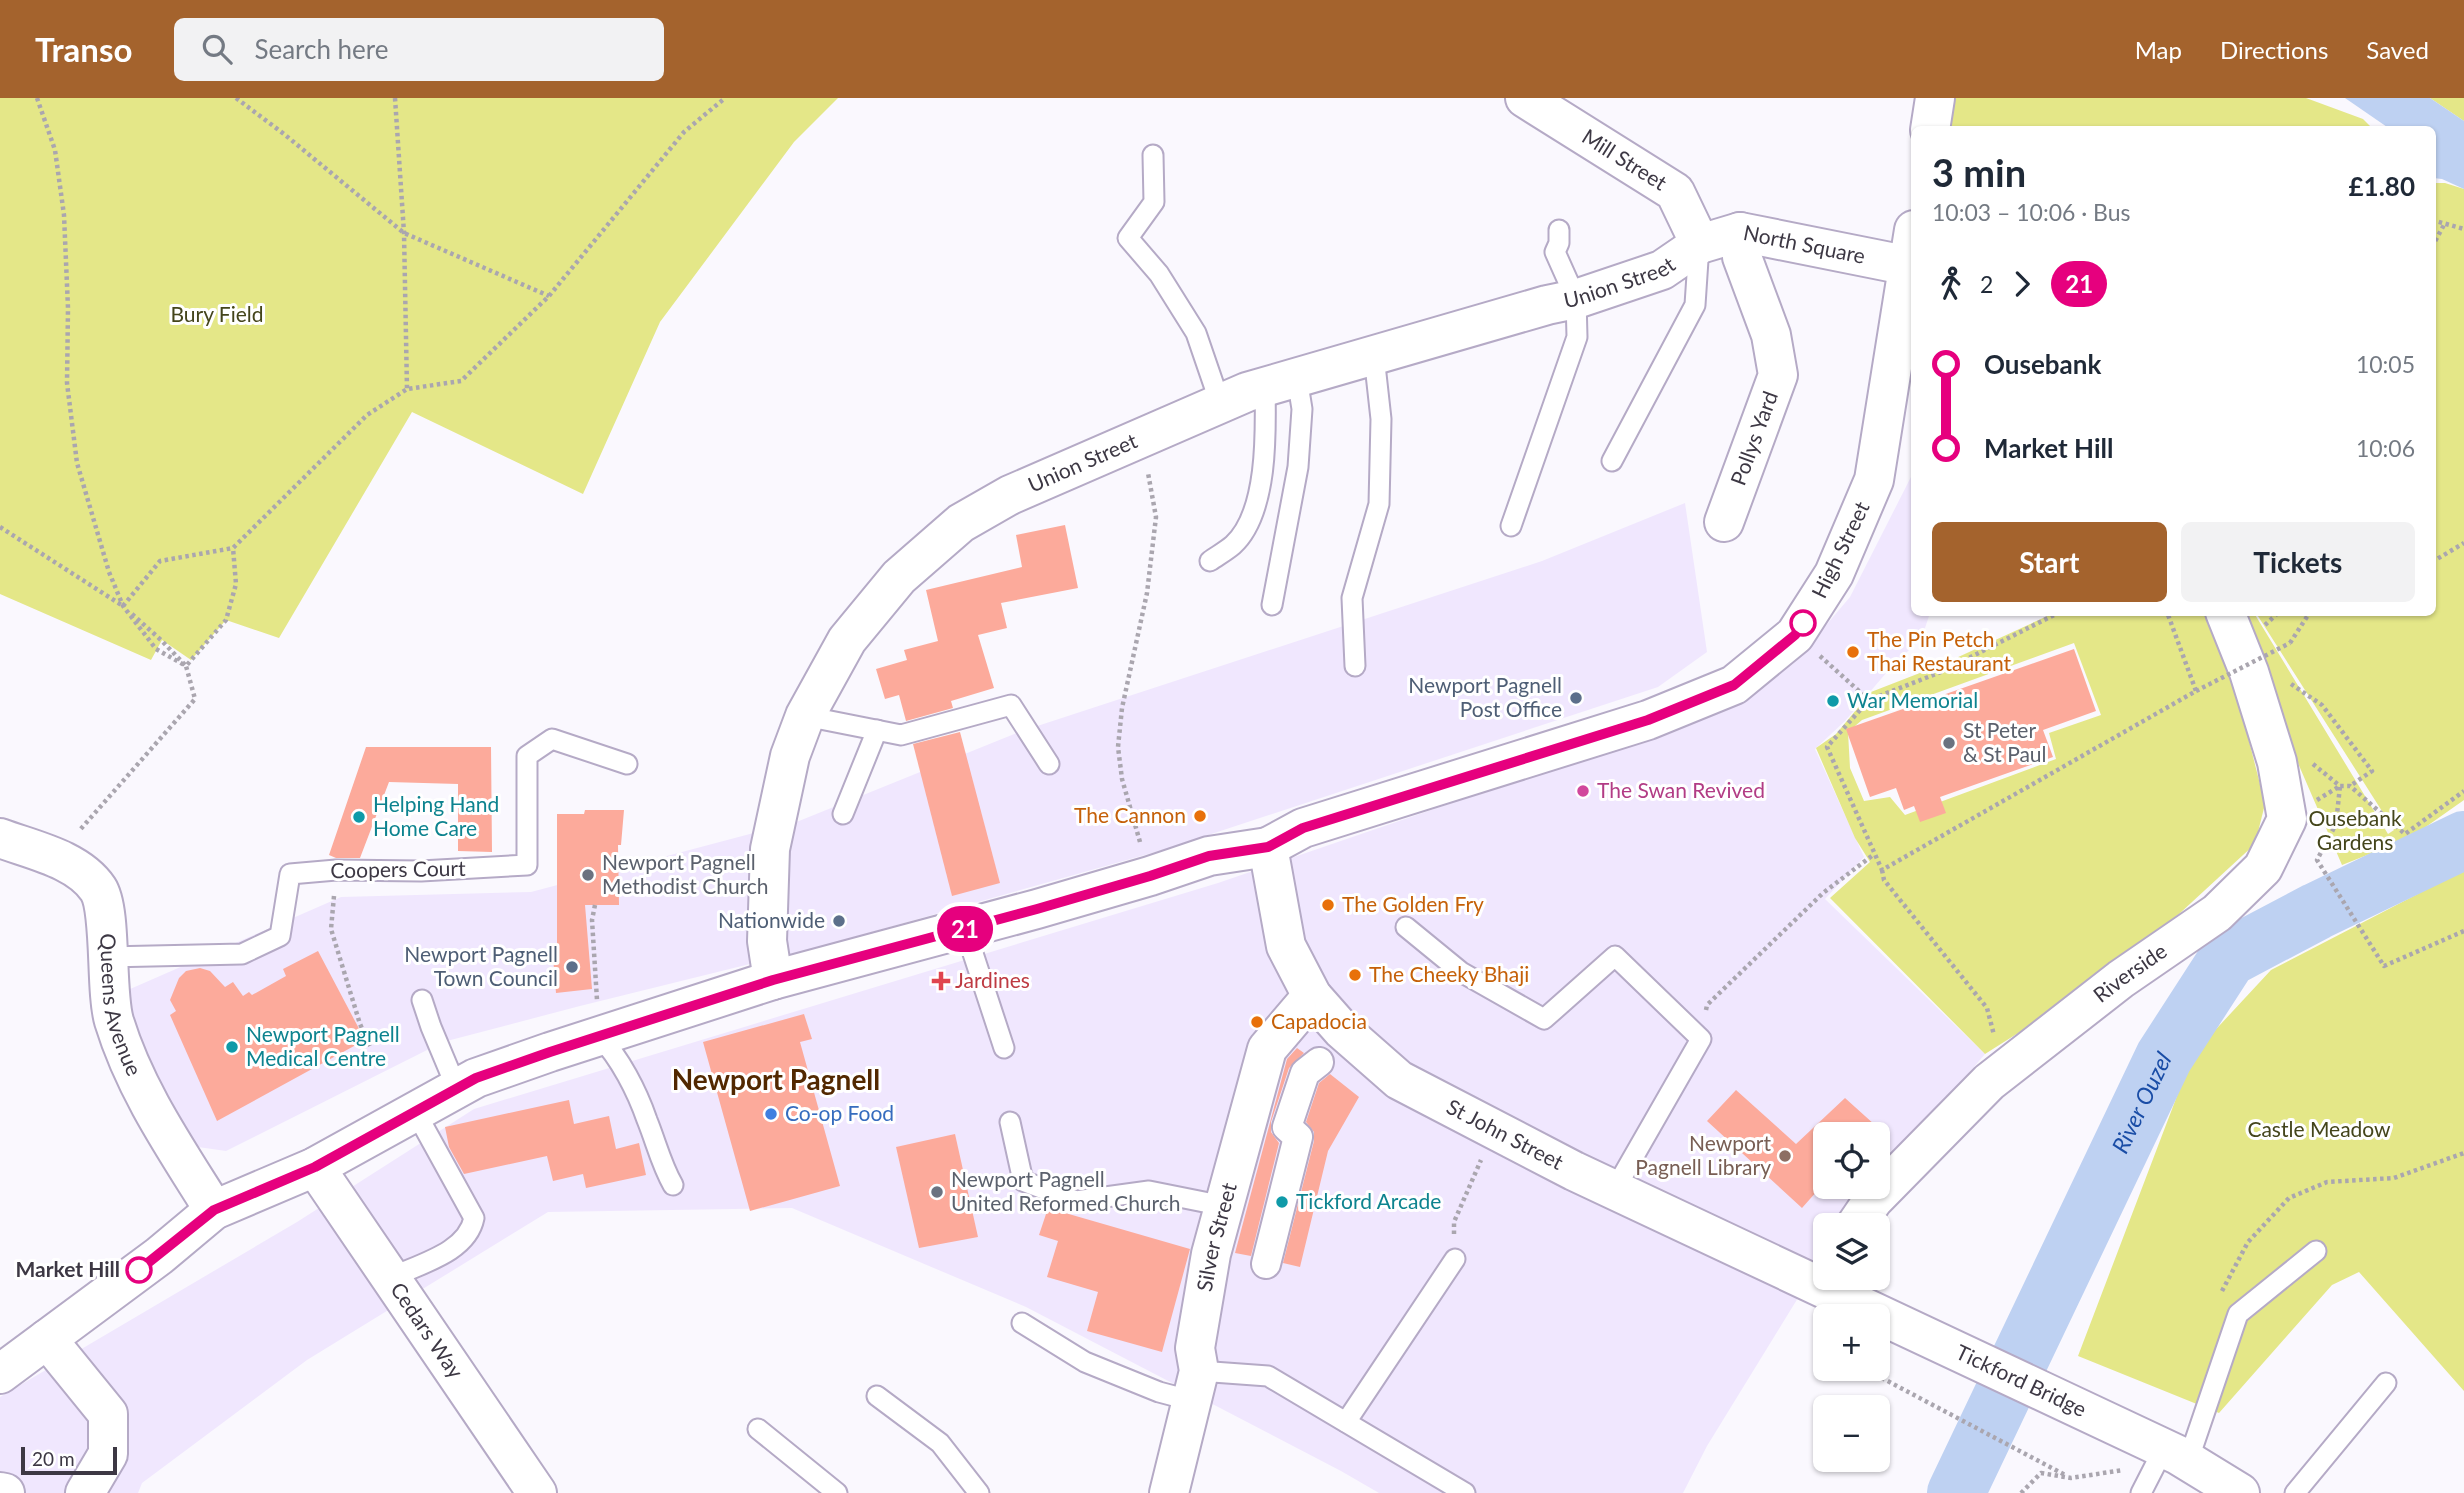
<!DOCTYPE html>
<meta charset="utf-8">
<style>
:root{--surface:#fff;--page:#f2f2f3;--text:#1f2937;--muted:#747a83;--accent:#a4632d}
body{margin:0;font-family:Lato,sans-serif;background:var(--page);color:var(--text);height:100vh;display:flex;flex-direction:column;font-size:26px;white-space:nowrap}
*{box-sizing:border-box;margin:0}
p{font-size:23px;color:var(--muted)}
.icon{flex:none;width:38px;height:38px;fill:none;stroke:currentColor;stroke-width:2;stroke-linecap:round;stroke-linejoin:round}
.map{position:relative;flex:1;overflow:hidden}
.details{position:absolute;left:1911px;top:28px;width:525px;height:490px;display:flex;flex-direction:column;background:var(--surface);border-radius:10px;box-shadow:0 2px 5px #0004}
.details>*{flex:none}
.badge{padding:0 14px;border-radius:23px;font-size:24px;line-height:46px}
.tools{position:absolute;left:1813px;top:1024px;display:grid;gap:14px}
.tools a{display:grid;place-items:center;width:77px;height:77px;border-radius:10px;background:var(--surface);box-shadow:0 2px 5px #0004;font-size:35px}
.scale{position:absolute;left:21px;bottom:18px;width:96px;box-sizing:border-box;padding-left:7px;border:4px solid #3d3844;border-top:0;font-size:19px;line-height:24px;white-space:nowrap;color:#3d3844;-webkit-text-stroke:5px #fff;paint-order:stroke}
.map>.badge{position:absolute;translate:-50% -50%;box-shadow:0 0 0 4px #fff}
.legs{display:flex;align-items:center;gap:10px;height:77px;padding:0 21px;font-size:23px}
.legs p{margin-inline-start:auto}
.summary{display:flex;align-items:center;justify-content:space-between;height:119px;padding:0 21px}
h1{font-size:38px;font-weight:700;line-height:52px}
.button{display:flex;gap:14px;margin-top:auto;padding:14px 21px}
.button a{flex:1;height:80px;border-radius:10px;background:var(--accent);color:#fff;font-size:28px;font-weight:700;line-height:80px;text-align:center}
.button a+a{background:var(--page);color:var(--text)}
ul{padding:0 21px;list-style:none}
li{display:flex;align-items:center;gap:24px;height:84px;font-size:26px}
li i{display:grid;place-items:center;width:10px;height:100%;margin:0 9px;background:currentColor}
li i::after{content:'';width:18px;height:18px;margin:-9px;border:5px solid;border-radius:50%;background:var(--surface)}
li p{margin-inline-start:auto}
li:first-child i{background:linear-gradient(#0000 50%,currentColor 0)}
li:last-child i{background:linear-gradient(currentColor 50%,#0000 0)}
header{display:flex;align-items:center;gap:42px;box-sizing:border-box;height:98px;padding:0 35px;background:var(--accent);color:#fff}
header strong{font-size:33px}
nav{display:flex;gap:38px;margin-inline-start:auto;font-size:24px}
.search{width:490px;height:63px;background:var(--page);display:flex;align-items:center;gap:18px;box-sizing:border-box;padding:0 24px;border-radius:10px;color:var(--muted);font-size:26px}
.map>svg:first-child{display:block}
</style>
<header>
<strong>Transo</strong>
<div class="search"><svg class="icon" aria-label="search" viewBox="0 0 24 24"><circle cx="10" cy="10" r="6"/><path d="M15 15l6 6"/></svg>Search here</div>
<nav><a>Map</a><a>Directions</a><a>Saved</a></nav>
</header>
<div class="map">
<svg width="2464" height="1395" viewBox="0 0 2464 1395">
<rect width="100%" height="100%" fill="#faf8fe"/>
<g fill="#f0e7fe">
<path d="M1914,373V514L1930,515L1922,539L1887,574L1845,623L1815,651L1864,759L1825,801L1985,956L1878,1081V1036H1825V1088L1872,1089L1843,1127H1825V1156L1707,1348L1683,1395H1379L1341,1373L1026,1209L792,1110L548,1114L307,1262L142,1385L138,1395H0V1299L297,1124L474,1011L1218,785L1668,631L1752,591L1793,566L1850,499Z"/>
<path d="M1685,405L1707,554L1658,589L1166,751L819,849L580,908L443,944L226,1053L191,1048L154,993L121,895L341,799L531,794L799,723L1019,634L1542,463Z"/>
</g>
<g fill="#e4e788" fill-rule="evenodd">
<path d="M0,0H838L794,44L660,224L583,396L412,314L279,540L226,522L191,562L162,542L151,562L0,496Z"/>
<path d="M1951,0H2306L2363,21L2373,31L1947,32Z"/>
<path d="M2430,0H2464V23Z"/>
<path d="M2433,85H2445L2464,91V702L2410,740L2342,767L2237,524L2238,515H2254L2388,736L2394,732L2256,515L2432,514Z"/>
<path d="M2054,515H2212L2226,552L2265,706L2255,746L2179,816L2048,916L1985,956L1830,800L1870,764L1855,740L1816,650L1836,636L1871,594L1943,566ZM2074,545L2101,617L2049,635L2056,661L1905,717L1890,699L1864,703L1850,670L1848,634L1862,622Z"/>
<path d="M2464,772V1293L2359,1174L2332,1187L2219,1315L2078,1258L2193,956L2271,872Z"/>
</g>
<path fill="#bed1f2" d="M2345,0H2430L2464,23V91L2442,81L2433,80L2432,32L2390,31Z"/>
<g fill="none" stroke-linecap="round" stroke-linejoin="round">
<path stroke="#bed1f2" stroke-width="58" id="s1" d="M1956,1395L2164,959L2228,860L2317,813L2464,742"/>
</g>
<g fill="#fcaa9b">
<path d="M1065,427L1078,490L1001,505L1007,530L978,537L994,590L951,603L953,610L906,623L899,597L885,601L876,571L907,562L904,552L938,543L926,492L1022,469L1016,437Z"/>
<path d="M2074,551L2096,613L2043,632L2053,659L1940,699L1946,715L1920,724L1914,708L1904,712L1896,690L1870,699L1846,631Z"/>
<path d="M960,634L1000,785L952,798L913,646Z"/>
<path d="M366,649H491L492,754L458,753V686L389,684L360,760H336L329,757Z"/>
<path d="M585,712H624L621,747H618L619,807H585L592,891L556,895L552,847H557V716H584Z"/>
<path d="M318,853L365,942L217,1023L170,917L176,913L170,902L179,880L186,873L200,870L210,873L225,889L233,884L243,898L249,894L252,897L286,878L283,871Z"/>
<path d="M804,916L812,941L800,944L840,1088L750,1113L703,944Z"/>
<path d="M1297,950L1304,955L1289,970L1271,1024V1034L1279,1045L1251,1158L1235,1155L1287,961Z"/>
<path d="M1330,976L1359,999L1328,1053L1300,1169L1283,1165L1314,1043V1034L1306,1024L1319,985Z"/>
<path d="M1736,992L1796,1046L1845,1000L1885,1036H1825V1084L1802,1110L1707,1023Z"/>
<path d="M569,1002L574,1026L609,1018L616,1051L639,1045L646,1077L586,1090L583,1076L553,1083L547,1058L464,1076L449,1049L445,1029Z"/>
<path d="M955,1036L978,1139L919,1150L896,1049Z"/>
<path d="M1048,1110L1190,1151L1162,1254L1087,1233L1098,1194L1047,1179L1058,1143L1039,1137Z"/>
</g>
<g fill="none" stroke-linecap="round" stroke-linejoin="round">
<g stroke="#b5aac6" stroke-width="23">
<g id="service">
<path d="M1153,57L1154,104L1128,140L1159,176L1196,235L1220,305"/>
<path d="M1612,363L1695,207L1699,147"/>
<path d="M1511,428L1577,239L1576,201L1555,154L1559,145V132"/>
<path d="M1210,463C1217,458 1226,453 1233,447C1268,415 1266,334 1265,289"/>
<path d="M1272,507L1298,369L1302,311L1297,280"/>
<path d="M1355,568L1352,500L1379,406L1381,321L1374,258"/>
<path d="M805,618L901,637L1011,607L1049,666"/>
<path d="M843,716L877,632"/>
<path d="M1406,829L1461,874L1544,921L1615,858L1701,941L1615,1091"/>
<path d="M965,831L1004,950"/>
<path d="M107,859L242,856L280,838L290,776L336,772L421,773L527,767V658L552,641L627,666"/>
<path d="M422,902L431,929L457,991"/>
<path d="M599,938C620,960 637,993 647,1022C656,1044 661,1066 673,1087"/>
<path d="M1010,1024L1023,1083L1076,1103L1149,1093L1224,1108"/>
<path d="M390,1180C419,1166 467,1155 474,1120L415,1013"/>
<path d="M1022,1225L1085,1264L1159,1294L1193,1303"/>
<path d="M1199,1273L1268,1278L1465,1395"/>
<path d="M877,1298L940,1345L979,1395"/>
<path d="M1346,1324L1455,1161"/>
<path d="M758,1331L837,1395"/>
<path d="M2188,1363L2238,1216L2316,1153"/>
<path d="M2141,1395L2164,1350"/>
<path d="M2295,1395L2386,1285"/>
</g>
</g>
<g stroke="#b5aac6" stroke-width="32">
<path id="pedestrian" d="M1266,1166L1298,1039L1287,1029L1305,975L1319,964"/>
</g>
<g stroke="#b5aac6" stroke-width="42">
<g id="minor">
<path id="s2" d="M1525,0L1675,94L1700,146"/>
<path id="s3" d="M1724,424L1778,277L1771,237L1742,159L1740,134"/>
<path id="s4" d="M0,740C32,752 78,761 98,791C112,812 105,892 114,923C135,992 176,1051 214,1112"/>
<path id="s5" d="M773,882L767,843L770,751L790,658L805,618L847,542L899,479L961,425L1010,397L1247,294L1547,207L1576,201L1662,172L1700,146L1740,134L1910,168"/>
<path id="s6" d="M315,1069L537,1395"/>
<path id="s7" d="M1856,1127L1873,1102L1989,984L2121,881L2217,815L2263,770L2287,721L2277,664L2249,574L2225,514"/>
<path d="M47,1241L108,1316V1356L85,1395"/>
<path d="M0,1394L5,1395"/>
<path id="s8" d="M1169,1395L1199,1273L1195,1250L1211,1156L1267,951L1312,898"/>
</g>
</g>
<g stroke="#b5aac6" stroke-width="42">
<path id="tertiary" d="M0,1276L159,1158L214,1112L315,1069L476,980L550,954L773,882L1037,811L1150,778L1209,758L1268,749"/>
</g>
<g stroke="#b5aac6" stroke-width="42">
<g id="secondary">
<path d="M1930,32L1935,0"/>
<path id="s9" d="M1914,132L1874,382L1834,476L1795,537L1734,587L1648,622L1303,730L1268,749L1286,848L1312,898L1342,932L1399,982L1574,1073L2178,1357L2240,1395"/>
</g>
</g>
<g stroke="#aaa6af" stroke-width="4.5" stroke-dasharray="3.5 3.5" stroke-linecap="butt">
<path d="M37,0L55,52L64,117L68,210L67,285L77,365L109,474L123,508L156,551L186,568L195,601L79,733"/>
<path d="M236,0L284,36L404,135L549,198"/>
<path d="M395,0L404,135L407,291"/>
<path d="M2432,122L2464,131"/>
<path d="M2432,149L2445,125"/>
<path d="M0,429L123,508"/>
<path d="M2432,464L2464,445"/>
<path d="M123,508L160,463L233,450L367,317L407,291L461,283L549,198L684,34L725,0"/>
<path d="M2060,514L1941,574L1869,602L1827,649L1882,772L2196,593L2167,514"/>
<path d="M132,516L161,542L186,568L226,522L236,486L233,450"/>
<path d="M2265,527L2279,514"/>
<path d="M2290,545L2310,514"/>
<path d="M1820,558L1869,602"/>
<path d="M2291,586L2322,607L2372,673L2350,688"/>
<path d="M2313,666L2340,688H2350L2405,736L2464,693"/>
<path d="M2317,702L2340,688L2336,726L2317,762L2384,868L2464,833"/>
<path d="M1140,744L1122,681L1118,649L1122,610L1147,495L1156,419L1148,375"/>
<path d="M1882,772L1884,782L1987,910L1994,937"/>
<path d="M334,798L331,831L360,926L370,948"/>
<path d="M595,807L592,822L597,902"/>
<path d="M1706,912L1707,907L1823,795L1873,757"/>
<path d="M1454,1136V1124L1481,1062"/>
<path d="M2222,1193L2248,1144L2289,1100L2327,1084L2394,1080L2464,1055"/>
<path d="M1863,1270L2067,1378"/>
<path d="M2021,1395L2041,1375L2071,1380L2123,1372"/>
</g>
<use href="#service" stroke="#fff" stroke-width="19"/>
<use href="#pedestrian" stroke="#fff" stroke-width="28"/>
<use href="#minor" stroke="#fff" stroke-width="38"/>
<use href="#tertiary" stroke="#fff" stroke-width="38"/>
<use href="#secondary" stroke="#fff" stroke-width="38"/>
<path stroke="#aaa6af" stroke-width="4.5" stroke-dasharray="3.5 3.5" stroke-linecap="butt" d="M2196,593L2290,545"/>
</g>
<g fill="none" stroke-linecap="round" stroke-linejoin="round">
<g stroke="#fff" stroke-width="16">
<path id="line-1" d="M139,1172L214,1112L315,1069L476,980L550,954L773,882L1037,811L1150,778L1209,758L1268,749L1303,730L1648,622L1734,587L1795,537L1803,525"/>
</g>
<use href="#line-1" stroke="#e6007e" stroke-width="10"/>
</g>
<g fill="#fff" stroke="#e6007e" stroke-width="3.5">
<circle cx="1803" cy="525" r="12"/>
<circle cx="139" cy="1172" r="12"/>
</g>
<g fill="#e8710a" stroke="#fff" stroke-width="2.5">
<circle cx="1853" cy="554" r="7"/>
<circle cx="1200" cy="718" r="7"/>
<circle cx="1328" cy="807" r="7"/>
<circle cx="1355" cy="877" r="7"/>
<circle cx="1257" cy="924" r="7"/>
</g>
<g fill="#5c6f8a" stroke="#fff" stroke-width="2.5">
<circle cx="1576" cy="600" r="7"/>
<circle cx="839" cy="823" r="7"/>
<circle cx="572" cy="869" r="7"/>
</g>
<g fill="#0f9aa8" stroke="#fff" stroke-width="2.5">
<circle cx="1833" cy="603" r="7"/>
<circle cx="359" cy="719" r="7"/>
<circle cx="232" cy="949" r="7"/>
<circle cx="1282" cy="1104" r="7"/>
</g>
<g fill="#6b7280" stroke="#fff" stroke-width="2.5">
<circle cx="1949" cy="645" r="7"/>
<circle cx="588" cy="777" r="7"/>
<circle cx="937" cy="1094" r="7"/>
</g>
<circle fill="#d1479c" stroke="#fff" stroke-width="2.5" cx="1583" cy="693" r="7"/>
<path fill="#e0444e" stroke="#fff" stroke-width="2.5" d="M937.5 872.5h7v7h7v7h-7v7h-7v-7h-7v-7h7z"/>
<circle fill="#3f7fe0" stroke="#fff" stroke-width="2.5" cx="771" cy="1016" r="7"/>
<circle fill="#8d6e63" stroke="#fff" stroke-width="2.5" cx="1785" cy="1058" r="7"/>
<g text-anchor="middle" stroke-width="6" stroke-linejoin="round" paint-order="stroke">
<g font-size="21" fill="#3d3844" stroke="#fff">
<text dy="7" stroke="none"><textPath href="#s2" startOffset="117">Mill Street</textPath></text>
<text dy="7" stroke="none"><textPath href="#s5" startOffset="1421">North Square</textPath></text>
<text dy="7" stroke="none"><textPath href="#s5" startOffset="1223">Union Street</textPath></text>
<text dy="7" stroke="none"><textPath href="#s3" startOffset="89">Pollys Yard</textPath></text>
<text dy="7" stroke="none"><textPath href="#s5" startOffset="656">Union Street</textPath></text>
<text transform="translate(1841 452) rotate(-64)" y="7">High Street</text>
<text transform="translate(398 772) rotate(-1)" y="7">Coopers Court</text>
<text dy="7" stroke="none"><textPath href="#s7" startOffset="374">Riverside</textPath></text>
<text dy="7" stroke="none"><textPath href="#s4" startOffset="231">Queens Avenue</textPath></text>
<text dy="7" stroke="none"><textPath href="#s9" startOffset="1398">St John Street</textPath></text>
<text dy="7" stroke="none"><textPath href="#s8" startOffset="262">Silver Street</textPath></text>
<text dy="7" stroke="none"><textPath href="#s6" startOffset="198">Cedars Way</textPath></text>
<text dy="7" stroke="none"><textPath href="#s9" startOffset="1970">Tickford Bridge</textPath></text>
</g>
<g font-size="21" fill="#44451b" stroke="#fff">
<text x="217" y="224">Bury Field</text>
<text x="2355" y="728">Ousebank<tspan x="2355" dy="24">Gardens</tspan></text>
<text x="2319" y="1039">Castle Meadow</text>
</g>
<g font-size="21" fill="#c56008" stroke="#fff" text-anchor="start">
<text x="1867" y="549">The Pin Petch<tspan x="1867" dy="24">Thai Restaurant</tspan></text>
<text x="1186" y="725" text-anchor="end">The Cannon</text>
<text x="1342" y="814">The Golden Fry</text>
<text x="1369" y="884">The Cheeky Bhaji</text>
<text x="1271" y="931">Capadocia</text>
</g>
<g font-size="21" fill="#4e5e75" stroke="#fff" text-anchor="end">
<text x="1562" y="595">Newport Pagnell<tspan x="1562" dy="24">Post Office</tspan></text>
<text x="825" y="830">Nationwide</text>
<text x="558" y="864">Newport Pagnell<tspan x="558" dy="24">Town Council</tspan></text>
</g>
<g font-size="21" fill="#0d838f" stroke="#fff" text-anchor="start">
<text x="1847" y="610">War Memorial</text>
<text x="373" y="714">Helping Hand<tspan x="373" dy="24">Home Care</tspan></text>
<text x="246" y="944">Newport Pagnell<tspan x="246" dy="24">Medical Centre</tspan></text>
<text x="1296" y="1111">Tickford Arcade</text>
</g>
<g font-size="21" fill="#5b616d" stroke="#fff" text-anchor="start">
<text x="1963" y="640">St Peter<tspan x="1963" dy="24">&amp; St Paul</tspan></text>
<text x="602" y="772">Newport Pagnell<tspan x="602" dy="24">Methodist Church</tspan></text>
<text x="951" y="1089">Newport Pagnell<tspan x="951" dy="24">United Reformed Church</tspan></text>
</g>
<g font-size="21" fill="#b23c85" stroke="#fff" text-anchor="start">
<text x="1597" y="700">The Swan Revived</text>
</g>
<g font-size="21" fill="#be3a42" stroke="#fff" text-anchor="start">
<text x="955" y="890">Jardines</text>
</g>
<g font-size="21" fill="#366cbe" stroke="#fff" text-anchor="start">
<text x="785" y="1023">Co-op Food</text>
</g>
<g font-size="21" fill="#785e54" stroke="#fff" text-anchor="end">
<text x="1771" y="1053">Newport<tspan x="1771" dy="24">Pagnell Library</tspan></text>
</g>
<g font-size="21" font-weight="bold" fill="#3d3844" stroke="#fff" text-anchor="end">
<text x="120" y="1179">Market Hill</text>
</g>
<g font-size="23" font-style="italic" fill="#1a4da6" stroke="#fff">
<text dy="8" stroke="none"><textPath href="#s1" startOffset="432">River Ouzel</textPath></text>
</g>
<g font-size="28" font-weight="bold" fill="#522800" stroke="#fff">
<text x="776" y="992">Newport Pagnell</text>
</g>
</g>
</svg>
<div class="tools">
<a><svg class="icon" aria-label="locate" viewBox="0 0 24 24"><circle cx="12" cy="12" r="6"/><path d="M12 2v4M12 18v4M2 12h4M18 12h4"/></svg></a>
<a><svg class="icon" aria-label="layers" viewBox="0 0 24 24"><path d="M12 4l9 5-9 5-9-5zM3 14l9 5 9-5"/></svg></a>
<a>+</a>
<a>−</a>
</div>
<div class="scale">20 m</div>
<b class="badge" style="left:965px;top:831px;background:#e6007e;color:#fff">21</b>
<section class="details">
<div class="summary"><div><h1>3 min</h1><p>10:03 – 10:06 · Bus</p></div><b>£1.80</b></div>
<div class="legs"><svg class="icon" aria-label="walk" viewBox="0 0 24 24"><circle cx="13" cy="4" r="2"/><path d="M13 8l-2 6 4 7M11 14l-3 7M7 12l3-4h3l4 4"/></svg>2<svg class="icon" aria-label="forward" viewBox="0 0 24 24"><path d="M9 5l7 7-7 7"/></svg><b class="badge" style="background:#e6007e;color:#fff">21</b></div>
<ul>
<li><i style="color:#e6007e"></i><b>Ousebank</b><p>10:05</p></li>
<li><i style="color:#e6007e"></i><b>Market Hill</b><p>10:06</p></li>
</ul>
<div class="button"><a>Start</a><a>Tickets</a></div>
</section>
</div>
